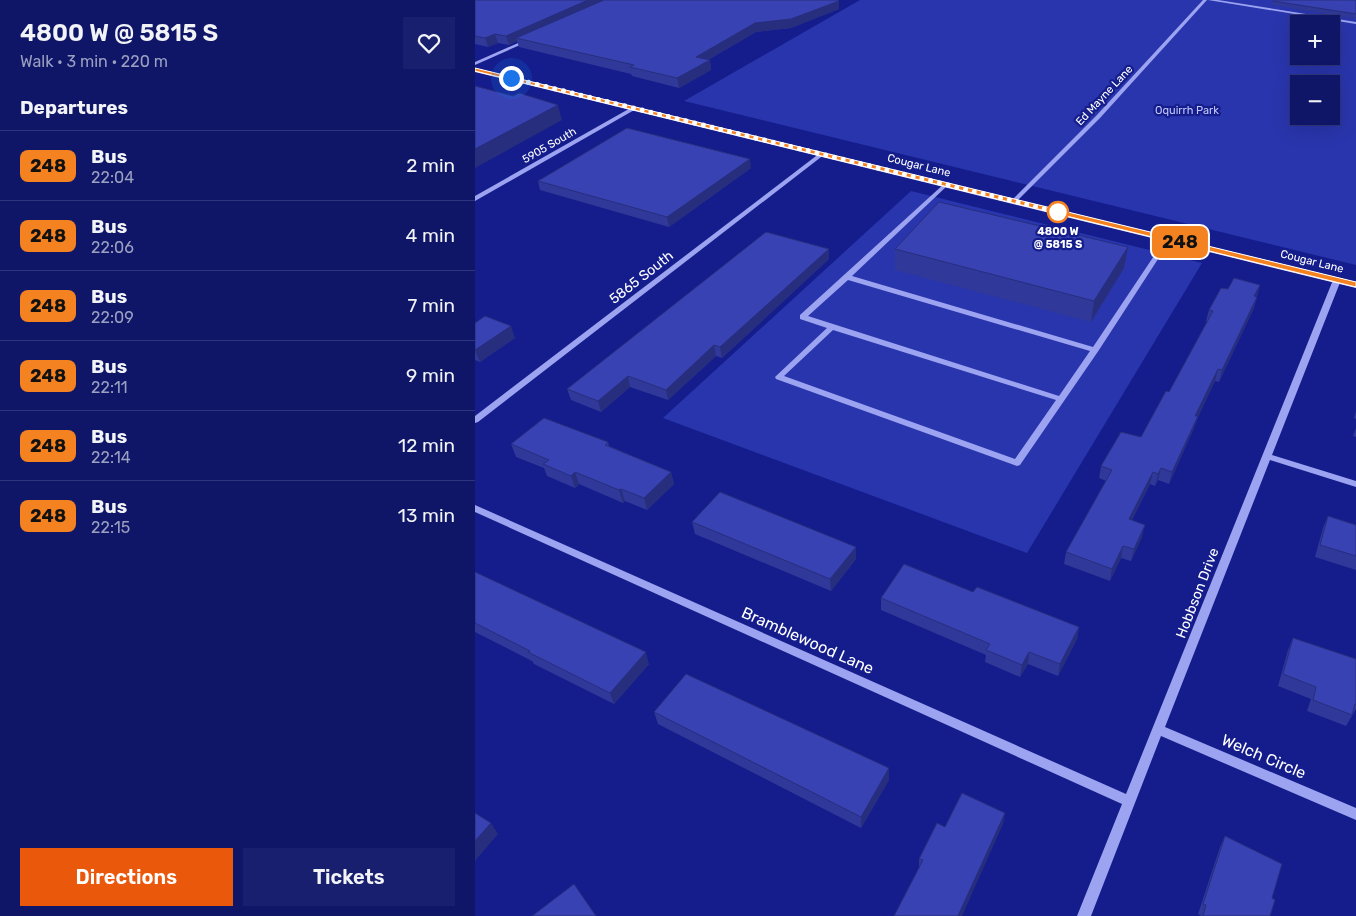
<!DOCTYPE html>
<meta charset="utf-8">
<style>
:root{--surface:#0f1668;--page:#181f6e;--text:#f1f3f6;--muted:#9b9fc0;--line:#2f357c;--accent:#ea580c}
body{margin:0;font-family:Rubik,sans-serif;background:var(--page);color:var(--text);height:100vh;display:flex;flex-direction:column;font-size:19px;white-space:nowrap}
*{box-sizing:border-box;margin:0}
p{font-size:16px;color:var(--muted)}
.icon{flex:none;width:28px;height:28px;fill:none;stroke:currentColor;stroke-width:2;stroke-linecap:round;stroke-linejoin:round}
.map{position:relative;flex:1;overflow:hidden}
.panel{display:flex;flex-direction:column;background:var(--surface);width:475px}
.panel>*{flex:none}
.badge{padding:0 10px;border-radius:8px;font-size:18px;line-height:32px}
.controls{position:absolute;left:815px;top:15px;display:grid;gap:10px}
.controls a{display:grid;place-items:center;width:50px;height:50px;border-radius:0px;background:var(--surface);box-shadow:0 5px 20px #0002,0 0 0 1px var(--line);font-size:25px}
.you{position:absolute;width:25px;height:25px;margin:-12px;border:4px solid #fff;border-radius:50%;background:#1a73e8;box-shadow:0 0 0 8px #1a73e833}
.map>.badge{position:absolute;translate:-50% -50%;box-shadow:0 0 0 2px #fff}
h2{padding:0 20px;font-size:19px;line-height:45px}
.round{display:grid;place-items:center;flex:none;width:52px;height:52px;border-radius:0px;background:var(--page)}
.overview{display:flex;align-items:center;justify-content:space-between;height:85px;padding:0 20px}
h1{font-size:24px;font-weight:600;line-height:38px}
.cta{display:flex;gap:10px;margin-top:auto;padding:10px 20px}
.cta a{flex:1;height:58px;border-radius:0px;background:var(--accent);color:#fff;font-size:20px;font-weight:600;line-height:58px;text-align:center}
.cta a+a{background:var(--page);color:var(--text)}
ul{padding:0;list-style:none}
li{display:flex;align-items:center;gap:15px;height:70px;padding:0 20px;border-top:1px solid var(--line)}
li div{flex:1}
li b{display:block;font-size:19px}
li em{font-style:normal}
li .badge{min-width:55px;font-weight:700;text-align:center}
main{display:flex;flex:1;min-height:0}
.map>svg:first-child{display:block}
</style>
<main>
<section class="panel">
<div class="overview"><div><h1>4800 W @ 5815 S</h1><p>Walk · 3 min · 220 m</p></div><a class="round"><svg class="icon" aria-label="heart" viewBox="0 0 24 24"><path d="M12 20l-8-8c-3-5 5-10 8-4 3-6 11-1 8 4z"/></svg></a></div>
<h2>Departures</h2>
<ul>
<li><span class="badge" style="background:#f58220;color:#111">248</span><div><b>Bus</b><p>22:04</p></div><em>2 min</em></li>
<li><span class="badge" style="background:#f58220;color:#111">248</span><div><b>Bus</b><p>22:06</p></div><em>4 min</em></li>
<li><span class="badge" style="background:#f58220;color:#111">248</span><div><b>Bus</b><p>22:09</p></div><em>7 min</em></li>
<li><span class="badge" style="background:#f58220;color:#111">248</span><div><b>Bus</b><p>22:11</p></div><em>9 min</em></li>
<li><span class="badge" style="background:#f58220;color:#111">248</span><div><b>Bus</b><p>22:14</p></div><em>12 min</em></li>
<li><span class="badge" style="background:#f58220;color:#111">248</span><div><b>Bus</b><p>22:15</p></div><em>13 min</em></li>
</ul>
<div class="cta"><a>Directions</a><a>Tickets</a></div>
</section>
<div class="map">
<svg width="881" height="916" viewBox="0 0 881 916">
<rect width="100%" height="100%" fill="#141d8b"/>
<g fill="#2935ac" fill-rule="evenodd">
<path d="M385,0H881V265L209,101ZM824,24H856V56H824ZM824,84H856V116H824Z"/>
<path d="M436,191L727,263L552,553L188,418Z"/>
</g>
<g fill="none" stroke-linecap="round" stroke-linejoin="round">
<g fill="#9ca3f0" fill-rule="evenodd">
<path d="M728,0H732L625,118L541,202H537V200L621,116Z"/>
<path d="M733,0H743L881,22V24Z"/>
<path d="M50,40L54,41L0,65V62Z"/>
<path d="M159,106L162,108L161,109L0,201V196Z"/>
<path d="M345,153L350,154L3,422L0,423V416Z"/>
<path d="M470,183L472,184V186L377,276L618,347L691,238H695L696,239L624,350L545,465L542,466L301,379L300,377L352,328L325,319V315ZM373,280L615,351L584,396L333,316ZM358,330L581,400L540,459L309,376Z"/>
<path d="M862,278L866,280L797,455L881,481V487L795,460L690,727L881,808V820L686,736L616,916H602L647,804L0,512V505L651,794L858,280Z"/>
</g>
<path fill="#e4e5ff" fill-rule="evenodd" d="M0,68L881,282V288L0,72Z"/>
</g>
<g fill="#303999">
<path d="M0,0L364,1V9L316,28L281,32L233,60H235L236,70L204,88L157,76L156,74L44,47L42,41L34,45L23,43L13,47L0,44Z"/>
<path d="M881,0V19L797,5L798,1Z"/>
<path d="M276,168L194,227L65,190L63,181Z"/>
<path d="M653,247L649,268L616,322L420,270V249Z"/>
<path d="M354,259L247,358L241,356L193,400L155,387L126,412L96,400L92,389Z"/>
<path d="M785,285L779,308L744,382L740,381L723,417L719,428L694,484L683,480L680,486L675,484L657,520L667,537L656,561L646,558L635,581L589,564L591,552L631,481L624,478L626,466L666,437L694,392L732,322L731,321L734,310L753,289Z"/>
<path d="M0,323L40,338L5,362L0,360Z"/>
<path d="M881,411V419L879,418Z"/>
<path d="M881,428V437L878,436Z"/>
<path d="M133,442L134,446L196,472L199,484L172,510L150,501L148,503L104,484L100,488L72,476L69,468L41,457L36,444Z"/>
<path d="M853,516L881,525V570L840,557L848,528Z"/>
<path d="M217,522L381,559L356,591L220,534Z"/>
<path d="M0,572L174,664L139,704L59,664L57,661L0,632Z"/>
<path d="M498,592L604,627L602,639L583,676L553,664L545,677L510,662L511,655L406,610V598Z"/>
<path d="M818,638L881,659V709L871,726L832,711L836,699L803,686L813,650Z"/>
<path d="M179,712L414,780L386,828L183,724Z"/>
<path d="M528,824L444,867V859L470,827Z"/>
<path d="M750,836L797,898L795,916H726L723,914L745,847Z"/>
</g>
<g fill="#272e7d">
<path d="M113,0H134L41,38L42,41L34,45L31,36Z"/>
<path d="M364,1V9L316,28L281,32L222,66L221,57L280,23Z"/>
<path d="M20,34L23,43L13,47L10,38Z"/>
<path d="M235,60L236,70L204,88L202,78Z"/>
<path d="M83,105L87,120L0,168V149Z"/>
<path d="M275,159L276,168L194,227L192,217Z"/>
<path d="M653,247L649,268L616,322L619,301Z"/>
<path d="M354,249V259L247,358L245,347Z"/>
<path d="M785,285L782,296L776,308L779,296Z"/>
<path d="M782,297L779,308L744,382L747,370Z"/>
<path d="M36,326L40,338L5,362L0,350Z"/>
<path d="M239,345L241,356L193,400L191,390Z"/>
<path d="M743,369L740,381L723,417L719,428L694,484L697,472L720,416Z"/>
<path d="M153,376L155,387L126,412L123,401Z"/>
<path d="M686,468L683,480L680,486L683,474Z"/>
<path d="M100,472L104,484L100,488L96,476Z"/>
<path d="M196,472L199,484L172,510L169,498Z"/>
<path d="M678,472L675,484L651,532L654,519Z"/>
<path d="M146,489L150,501L148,503L144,490Z"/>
<path d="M670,525L667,537L656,561L659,549Z"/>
<path d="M648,546L646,558L635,581L637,569Z"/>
<path d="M381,547V559L356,591L355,579Z"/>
<path d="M604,627L602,639L583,676L585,664Z"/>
<path d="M171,652L174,664L139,704L135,693Z"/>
<path d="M554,652L553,664L545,677L547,665Z"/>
<path d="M414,768V780L386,828V817Z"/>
<path d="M530,813L528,824L487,916H483Z"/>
<path d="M16,823L23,834L0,861V841Z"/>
</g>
<g fill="#3842b2" stroke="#272e7d">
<path d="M0,0H113L31,36L20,34L10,38L0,36Z"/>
<path d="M129,0H363L364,1L316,19L280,23L221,57L235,60L202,78L155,67L159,65L41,38Z"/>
<path d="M799,0H881V14L798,1Z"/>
<path d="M0,86L38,96L44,93L83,105L0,149Z"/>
<path d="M152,128L275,159L192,217L63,181Z"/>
<path d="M464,202L653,247L619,301L420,249Z"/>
<path d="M291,232L354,249L245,347L239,345L191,390L153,376L123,401L92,389Z"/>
<path d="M759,278L785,285L779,296L782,297L747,370L743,369L720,416H723L697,472L686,468L683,474L678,472L654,519L670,525L659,549L648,546L637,569L591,552L637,470L626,466L646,432L666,437L691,391L694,392L738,311L734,310L746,288L753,289Z"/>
<path d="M10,316L36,326L0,350V323Z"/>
<path d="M69,418L133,442L130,445L196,472L169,498L146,489L144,490L100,472L96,476L68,464L74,460L36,444Z"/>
<path d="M245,492L381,547L355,579L217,522Z"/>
<path d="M853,516L881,525V556L845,545Z"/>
<path d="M429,564L498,592L502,587L604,627L585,664L554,652L547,665L511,650L515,644L406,598Z"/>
<path d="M0,572L171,652L135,693L53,652L55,651L0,623Z"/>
<path d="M818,638L881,659V704H880L877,715L838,700L841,687L808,674Z"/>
<path d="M211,674L414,768L386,817L179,712Z"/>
<path d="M487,793L530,813L483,916H419L448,860L444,859L462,823L470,827Z"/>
<path d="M0,813L16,823L0,841Z"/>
<path d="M750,836L807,864L797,898L800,900L795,916H728L731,905L728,904Z"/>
<path d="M99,884L121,916H57Z"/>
</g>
<path fill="#f58220" stroke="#fff" d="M0,68L881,282V287L0,71Z"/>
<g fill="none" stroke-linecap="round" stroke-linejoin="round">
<path stroke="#fff" stroke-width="5" stroke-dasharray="0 9" d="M36,78L583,212"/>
</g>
<circle fill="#fff" stroke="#f58220" stroke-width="2.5" cx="583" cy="212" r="10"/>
<g text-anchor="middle" stroke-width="4.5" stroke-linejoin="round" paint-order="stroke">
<g font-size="11" fill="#fff" stroke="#141d8b">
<text transform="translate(629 95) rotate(-47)" y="4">Ed Mayne Lane</text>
<text transform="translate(74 145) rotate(-30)" y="4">5905 South</text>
<text transform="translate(444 165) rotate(14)" y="4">Cougar Lane</text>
<text transform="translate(837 261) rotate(14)" y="4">Cougar Lane</text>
</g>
<g font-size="11" fill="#c2c7fc" stroke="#141d8b">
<text x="712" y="114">Oquirrh Park</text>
</g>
<g font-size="11" font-weight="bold" fill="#fff" stroke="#141d8b">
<text x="583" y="235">4800 W<tspan x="583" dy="13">@ 5815 S</tspan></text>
</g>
<g font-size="14" fill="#fff" stroke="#141d8b">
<text transform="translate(166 277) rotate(-38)" y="5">5865 South</text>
<text transform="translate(722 593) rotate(-69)" y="5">Hobbson Drive</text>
</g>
<g font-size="16" fill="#fff" stroke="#141d8b">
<text transform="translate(333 640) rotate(24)" y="6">Bramblewood Lane</text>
<text transform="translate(789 756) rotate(23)" y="6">Welch Circle</text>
</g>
</g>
</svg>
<div class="controls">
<a>+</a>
<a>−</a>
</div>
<div class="you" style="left:36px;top:78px"></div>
<b class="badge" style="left:705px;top:242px;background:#f58220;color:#111">248</b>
</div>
</main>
